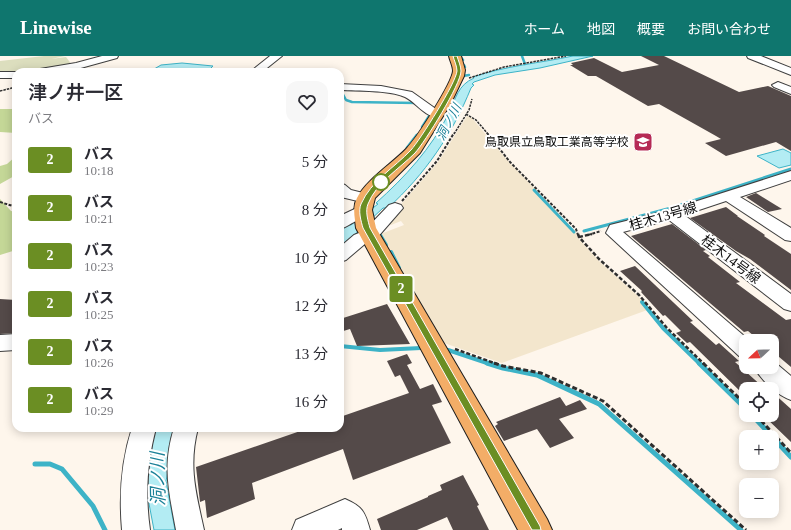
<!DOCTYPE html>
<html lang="ja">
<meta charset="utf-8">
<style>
:root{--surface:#fff;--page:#f7f7f7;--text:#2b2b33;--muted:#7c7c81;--accent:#0f766e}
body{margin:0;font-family:"Times New Roman","Noto Sans JP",serif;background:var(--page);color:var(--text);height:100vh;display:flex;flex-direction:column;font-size:15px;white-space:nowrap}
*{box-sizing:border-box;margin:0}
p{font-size:13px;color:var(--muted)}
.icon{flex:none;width:22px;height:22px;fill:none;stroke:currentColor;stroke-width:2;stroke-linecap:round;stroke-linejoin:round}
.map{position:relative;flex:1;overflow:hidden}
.drawer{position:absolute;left:12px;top:12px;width:332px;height:364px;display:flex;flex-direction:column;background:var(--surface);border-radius:12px;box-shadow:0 2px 10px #0003}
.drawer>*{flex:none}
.badge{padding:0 8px;border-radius:3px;font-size:14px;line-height:26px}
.needle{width:26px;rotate:248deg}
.fabs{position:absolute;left:739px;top:278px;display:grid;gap:8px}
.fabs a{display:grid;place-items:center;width:40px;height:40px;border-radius:8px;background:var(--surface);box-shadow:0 2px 10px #0003;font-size:20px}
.map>.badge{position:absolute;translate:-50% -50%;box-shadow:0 0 0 2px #fff}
.round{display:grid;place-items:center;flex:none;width:42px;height:42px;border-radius:12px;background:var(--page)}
.summary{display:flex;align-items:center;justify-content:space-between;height:68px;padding:0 16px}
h1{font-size:19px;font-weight:600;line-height:30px}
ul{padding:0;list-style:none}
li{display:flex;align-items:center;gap:12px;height:48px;padding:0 16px}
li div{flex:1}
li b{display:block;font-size:15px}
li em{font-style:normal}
li .badge{min-width:44px;font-weight:700;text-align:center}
header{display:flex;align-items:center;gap:24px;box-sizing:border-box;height:56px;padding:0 20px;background:var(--accent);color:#fff}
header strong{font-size:19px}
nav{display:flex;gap:22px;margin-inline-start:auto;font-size:14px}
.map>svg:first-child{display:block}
</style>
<header>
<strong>Linewise</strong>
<nav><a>ホーム</a><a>地図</a><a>概要</a><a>お問い合わせ</a></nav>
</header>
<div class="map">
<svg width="791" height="474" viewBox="0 0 791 474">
<rect width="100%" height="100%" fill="#fef6ec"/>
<path fill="#f3e6cd" d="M467,60L472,62L509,106L562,161L575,175L578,182L599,205L637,239L650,253L502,307L444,287L378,179L404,169L401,165L391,169L387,168L399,157L397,153L438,106Z"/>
<g fill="#c4d797">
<path d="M0,53H16V77L0,76Z"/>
<path d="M16,100V119L0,128V110L7,108Z"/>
<path d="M0,143L11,155L16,156V194L0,199Z"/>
</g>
<path fill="#dcdebe" d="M44,0H65L51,3L66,1L72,9L27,15L41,9L25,16L0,17V5Z"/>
<g fill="#b3ecf3" stroke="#3db3c7">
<path d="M573,0H593L540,12L495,19L474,26L472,28L474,29L471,32C452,79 425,118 388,152H383L351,182L340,195V175L348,168L351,169L378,148L376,147C405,121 431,93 449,57C456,42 458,29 474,22L473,21C505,10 540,7 573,0Z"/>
<path d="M182,7L213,10L207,16H149L161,9Z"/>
<path d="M783,93L791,97V109L779,112L757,100Z"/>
<path d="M152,372H178L174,385L166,425L175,474H154L147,437L145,404Z"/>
</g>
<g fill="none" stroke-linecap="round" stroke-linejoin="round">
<g stroke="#3db3c7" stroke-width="2.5">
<path d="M460,0L463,4"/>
<path d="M522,0L525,8"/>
<path d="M464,9L465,11"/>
<path d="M464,16L463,20L469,19"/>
<path d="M340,33L346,44L352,46L417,47"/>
<path d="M422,71L431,57"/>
</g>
<g stroke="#3db3c7" stroke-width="3">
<path d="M407,92L417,79"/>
<path d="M534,134L574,176"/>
<path d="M584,175L671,152L791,113"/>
</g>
<g stroke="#3db3c7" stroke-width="4">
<path d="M380,179L386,189"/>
<path d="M391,196L399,212"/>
<path d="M642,246L663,272L700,308"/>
<path d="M340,290L380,294L421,292"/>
<path d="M448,294L490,308"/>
</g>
<g stroke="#3db3c7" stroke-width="5">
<path d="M487,307L503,312L537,319L599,348L741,474"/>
<path d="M699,307L746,353"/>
<path d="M752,359L791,401"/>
<path d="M35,408H50L62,413L93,450L105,474"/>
</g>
</g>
<g fill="#544a49">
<path d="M641,0H664L739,36L768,30L791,40V95L776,86L726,100L705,87L721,83L716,80L659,48L648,50L596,20H588L570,9H573L571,7L594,2L622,16L659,9Z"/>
<path d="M756,137L782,153L768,156L746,141Z"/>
<path d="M726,151L738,160H737L765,179L764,180L791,198V234L750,203L736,195L690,162Z"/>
<path d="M672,168L706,194L703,195L710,200L708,201L740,226L736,227L786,264L791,263V311L772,295V285H760L748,275L744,276L631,180Z"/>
<path d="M635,210L693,265L690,266L716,289L719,287L739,305L735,306L765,333H746V341L690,286L687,287L676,277L681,275L665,259L663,260L641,236L642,235L620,215Z"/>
<path d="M0,243L16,244V277L0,278Z"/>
<path d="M387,248L410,288L357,290L350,273L340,276V263Z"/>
<path d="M407,298L412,307L407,309L420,333L433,328L442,346L432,349L451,387L353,424L343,393L252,427L255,443L207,462L205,444L200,446L196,411L309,372H340V361L409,337L400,319L395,321L387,305Z"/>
<path d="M772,336L791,353V386L763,359H772Z"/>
<path d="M560,341L566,350L580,344L587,353L559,363L574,382L550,392L537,373L504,385L495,370L498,368L496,366Z"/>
<path d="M463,419L479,449L477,450L489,474H453L447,461L417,474H381L377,463L428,441V440L442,434L440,429Z"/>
</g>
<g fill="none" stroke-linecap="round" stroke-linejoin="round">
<g stroke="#3f3f3f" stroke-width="2">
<g id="minor">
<path d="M102,0H118L117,2L77,13L60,16H35L40,13L76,7Z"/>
<path d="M270,0H282L262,16H250Z"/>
<path d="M747,0H761L791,12V19L748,2Z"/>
<path d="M209,13H240L245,16H204Z"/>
<path d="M0,16H17L16,22H0Z"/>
<path d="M778,26L791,31V38L774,31L772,29Z"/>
<path d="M340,28L381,30L412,36L443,58L441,61C427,64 416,46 405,41C389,34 358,35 340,34Z"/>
<path d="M791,115V124L740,141L791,172V185L785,184L726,145L684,159L791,238V255L784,253L669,164L623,176L750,285H746V302L739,300L606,177L610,169L666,155Z"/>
<path d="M340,127L345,129L351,134L371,139L374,142L371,145L366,147L341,141Z"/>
<path d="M395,147L401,149L403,152L376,183L366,187L346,204L340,206V191L354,179L364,175L389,149Z"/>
<path d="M363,149L369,151L371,154C368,158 345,172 340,173V160Z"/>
<path d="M16,278V294L0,295V279Z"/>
<path d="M772,304L791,320V344C777,339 761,324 754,311H772Z"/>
<path d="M132,372H156C147,406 145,439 150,474H122C119,439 121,406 132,372Z"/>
<path d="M174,372H198C188,410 196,437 204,474H176C169,436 162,410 174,372Z"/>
<path d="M345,443C363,451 365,456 370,474H342V472L338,474H292L296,464Z"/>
</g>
</g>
<g stroke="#1d1d1d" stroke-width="2">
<path id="major" d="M449,0H461L465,14L464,20L450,49L420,97L375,142L372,154L376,172L547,463L552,474H518L356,172C355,162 352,152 357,142C366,124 394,106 407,92C417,82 452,27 453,15C453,10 450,5 449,0Z"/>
</g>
<g stroke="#2e2e2e" stroke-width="1.5" stroke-dasharray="2.5 1" stroke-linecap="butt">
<path d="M469,22L504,11L566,0"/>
<path d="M0,35L16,31"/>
<path d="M466,58L476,64L488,78"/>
<path d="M454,78L469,54L472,43"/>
</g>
<g stroke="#2e2e2e" stroke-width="2" stroke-dasharray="3 1.5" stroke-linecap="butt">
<path d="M487,77L510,106L576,173L578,179"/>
<path d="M402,145L437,105L454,77"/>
<path d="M0,146L16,151"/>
<path d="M588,179L601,175"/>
</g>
<g stroke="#2e2e2e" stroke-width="2.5" stroke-dasharray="4 2" stroke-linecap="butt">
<path d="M578,178L579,181L599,203L639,239L667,272L704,308"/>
<path d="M579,181L592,178"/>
<path d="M455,293L497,308"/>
</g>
<g stroke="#2e2e2e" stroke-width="3" stroke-dasharray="5 2.5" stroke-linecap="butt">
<path d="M494,307L503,310L541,317L603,345L746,474"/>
<path d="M703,307L746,349"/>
<path d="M756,359L791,397"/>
</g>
<use href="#minor" fill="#fff" fill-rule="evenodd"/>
<use href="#major" fill="#f3ad67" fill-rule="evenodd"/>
</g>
<path fill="#6b8e23" stroke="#fff" d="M453,0H457C458,4 461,10 461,15C461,28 425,86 415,97C399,113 376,127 368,148C365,155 368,165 370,172L540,470L541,474H532L363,172C361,165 358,155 361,148C371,125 394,112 411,94C420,84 456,27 457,15C457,10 454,4 453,0Z"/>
<defs>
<g id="school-square" transform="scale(1)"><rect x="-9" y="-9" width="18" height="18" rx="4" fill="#b52a55" stroke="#fff"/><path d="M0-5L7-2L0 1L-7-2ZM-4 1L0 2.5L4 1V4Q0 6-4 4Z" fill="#fff"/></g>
</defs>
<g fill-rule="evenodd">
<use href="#school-square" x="643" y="86"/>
</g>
<circle fill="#fff" stroke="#6b8e23" stroke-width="2" cx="381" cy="126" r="8"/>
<g text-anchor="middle" stroke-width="4" stroke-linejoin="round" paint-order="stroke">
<g font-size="12" fill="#0c0c0c" stroke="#fff" text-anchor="end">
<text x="629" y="90">鳥取県立鳥取工業高等学校</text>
</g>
<g font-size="13" font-style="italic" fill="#1b8198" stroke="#fff">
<text transform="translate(448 66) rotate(-62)" y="5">洞ノ川</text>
</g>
<g font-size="14" fill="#0c0c0c" stroke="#fff">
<text transform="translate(663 160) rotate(-16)" y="5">桂木13号線</text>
<text transform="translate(731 203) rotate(37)" y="5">桂木14号線</text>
</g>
<g font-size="18" font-style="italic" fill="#1b8198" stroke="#fff">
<text transform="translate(158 423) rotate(-91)" y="6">洞ノ川</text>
</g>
</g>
</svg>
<div class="fabs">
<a><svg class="needle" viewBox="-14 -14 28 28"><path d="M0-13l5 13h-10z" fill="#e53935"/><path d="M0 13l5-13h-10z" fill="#7c7c81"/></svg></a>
<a><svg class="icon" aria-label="locate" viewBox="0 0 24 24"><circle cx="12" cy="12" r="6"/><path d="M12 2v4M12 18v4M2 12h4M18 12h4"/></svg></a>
<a>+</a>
<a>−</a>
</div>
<b class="badge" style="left:401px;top:233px;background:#6b8e23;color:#fff">2</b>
<section class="drawer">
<div class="summary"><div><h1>津ノ井一区</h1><p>バス</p></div><a class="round"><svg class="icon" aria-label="heart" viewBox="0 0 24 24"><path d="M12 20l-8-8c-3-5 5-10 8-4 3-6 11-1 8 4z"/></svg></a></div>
<ul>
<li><span class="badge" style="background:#6b8e23;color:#fff">2</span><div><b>バス</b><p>10:18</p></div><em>5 分</em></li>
<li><span class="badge" style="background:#6b8e23;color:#fff">2</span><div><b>バス</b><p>10:21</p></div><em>8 分</em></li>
<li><span class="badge" style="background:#6b8e23;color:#fff">2</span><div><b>バス</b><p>10:23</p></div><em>10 分</em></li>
<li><span class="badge" style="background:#6b8e23;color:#fff">2</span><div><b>バス</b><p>10:25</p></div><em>12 分</em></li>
<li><span class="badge" style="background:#6b8e23;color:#fff">2</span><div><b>バス</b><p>10:26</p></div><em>13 分</em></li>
<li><span class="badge" style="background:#6b8e23;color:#fff">2</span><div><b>バス</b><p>10:29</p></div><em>16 分</em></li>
</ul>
</section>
</div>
